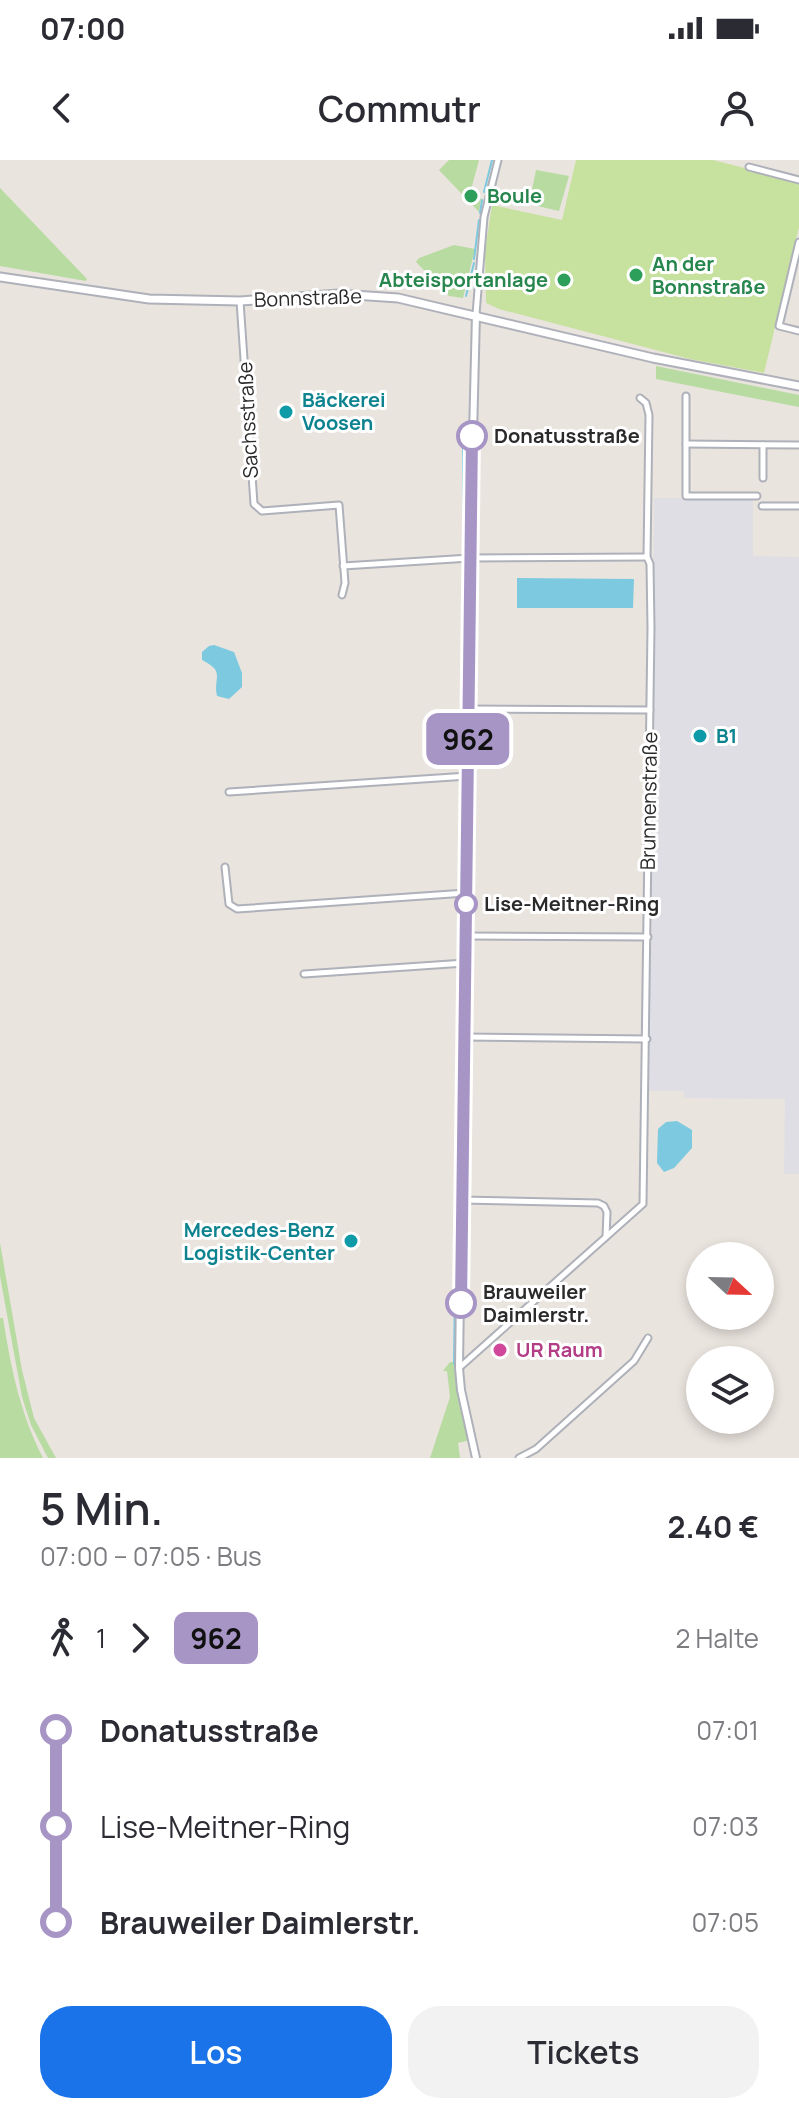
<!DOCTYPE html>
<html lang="de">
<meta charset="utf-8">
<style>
:root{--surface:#fff;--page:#f2f2f3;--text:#2b2b33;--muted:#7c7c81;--accent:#1a73e8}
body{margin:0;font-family:Manrope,sans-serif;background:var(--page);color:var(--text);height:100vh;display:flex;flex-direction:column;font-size:30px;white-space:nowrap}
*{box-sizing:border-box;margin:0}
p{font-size:26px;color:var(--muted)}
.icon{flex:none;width:44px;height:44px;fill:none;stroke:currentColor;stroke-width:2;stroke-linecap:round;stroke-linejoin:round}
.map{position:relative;height:1298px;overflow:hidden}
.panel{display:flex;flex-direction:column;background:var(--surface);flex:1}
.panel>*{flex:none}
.badge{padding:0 16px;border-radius:12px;font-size:28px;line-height:52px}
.needle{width:52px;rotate:112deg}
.buttons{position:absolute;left:686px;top:1082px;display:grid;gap:16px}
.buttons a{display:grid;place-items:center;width:88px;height:88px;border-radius:50%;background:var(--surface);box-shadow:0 4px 12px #0003;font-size:40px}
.map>.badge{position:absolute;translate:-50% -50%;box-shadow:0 0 0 4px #fff}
.legs{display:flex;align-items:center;gap:12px;height:88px;padding:0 40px;font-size:26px}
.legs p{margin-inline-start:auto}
.headline{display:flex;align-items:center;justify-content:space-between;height:136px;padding:0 40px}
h1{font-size:44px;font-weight:600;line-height:60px}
.primary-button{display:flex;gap:16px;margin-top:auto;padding:16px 40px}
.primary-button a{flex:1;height:92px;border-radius:32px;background:var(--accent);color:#fff;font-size:32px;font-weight:600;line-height:92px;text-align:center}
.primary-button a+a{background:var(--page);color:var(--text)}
ul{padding:0 40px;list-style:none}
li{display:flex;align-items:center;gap:28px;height:96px;font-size:30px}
li i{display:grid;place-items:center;width:12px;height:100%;margin:0 10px;background:currentColor}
li i::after{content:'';width:20px;height:20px;margin:-10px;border:6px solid;border-radius:50%;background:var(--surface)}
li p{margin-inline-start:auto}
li:first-child i{background:linear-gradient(#0000 50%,currentColor 0)}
li:last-child i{background:linear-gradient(currentColor 50%,#0000 0)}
.status{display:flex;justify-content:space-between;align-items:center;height:56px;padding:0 40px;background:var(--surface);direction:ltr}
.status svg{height:22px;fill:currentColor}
header{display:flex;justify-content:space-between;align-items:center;height:104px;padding:0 40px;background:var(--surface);font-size:36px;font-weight:600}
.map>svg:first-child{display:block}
</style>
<div class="status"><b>07:00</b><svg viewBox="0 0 49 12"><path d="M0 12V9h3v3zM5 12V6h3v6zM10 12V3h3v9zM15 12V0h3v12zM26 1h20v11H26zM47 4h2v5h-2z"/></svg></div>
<header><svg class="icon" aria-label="back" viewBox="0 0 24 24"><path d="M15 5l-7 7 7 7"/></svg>Commutr<svg class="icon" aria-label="person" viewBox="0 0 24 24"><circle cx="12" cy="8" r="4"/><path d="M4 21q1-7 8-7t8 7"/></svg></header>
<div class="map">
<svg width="799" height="1298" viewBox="0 0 799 1298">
<rect width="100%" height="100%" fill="#eae4de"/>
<path fill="#dfdee4" d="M654,338L753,339V396L799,397V1014H784L785,939L684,938V931H647L652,759L651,676L653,673L651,670Z"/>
<g fill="#b7dba1">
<path d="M449,0H479L471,30L481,39L479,52L439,10Z"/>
<path d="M536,10L569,16L559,51L529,44Z"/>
<path d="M0,28L87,119L86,121L0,106Z"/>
<path d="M454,85L475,89L463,138L449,136L416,102L419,98Z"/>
<path d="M656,206L799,235V247L656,219Z"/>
<path d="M0,1083L22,1210L34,1258L56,1298H48L31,1265L22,1237L0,1116Z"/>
<path d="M0,1158H3C11,1208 20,1253 43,1298H0Z"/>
<path d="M450,1202H457L458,1230L470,1280L458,1283L460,1298H430L450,1237L447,1211H443Z"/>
</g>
<path fill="#c7e19e" d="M576,0H713L799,22V67L764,213L690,199L499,149L486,143L485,91L492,45L562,60Z"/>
<g fill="#7dcae0">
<path d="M517,418L634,419L633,448H517Z"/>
<path d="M214,485L234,492L242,513V527L229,539L217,536C213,517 226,512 202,500V492L209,486Z"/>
<path d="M677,961L692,970V988L674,1008L664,1012L657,1003L658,969L666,962Z"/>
</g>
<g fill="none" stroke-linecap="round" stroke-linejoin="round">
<g stroke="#7dcae0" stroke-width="2">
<path d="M484,32L492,0"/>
<path d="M480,53L482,40"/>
<path d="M474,99L479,60"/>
<path d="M466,136L474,103"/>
<path d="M463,286V378"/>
<path d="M460,730L463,420"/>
<path d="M454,1204L460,737"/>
</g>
<g stroke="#aeb1b9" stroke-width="9">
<g id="minor">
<path d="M749,7L799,20"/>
<path d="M799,82L779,166L799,171"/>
<path d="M240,141L254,344L262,351L339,345L345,423L342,435"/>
<path d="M476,154L484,57L498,0"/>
<path d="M686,236V336H757"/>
<path d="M686,284L799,285"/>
<path d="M763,285V318"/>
<path d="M762,346H799"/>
<path d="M343,406L470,398L647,397"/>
<path d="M469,549L650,550"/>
<path d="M229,632L468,616"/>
<path d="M225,707L229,744L237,749L466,733"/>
<path d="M465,776L648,777"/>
<path d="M304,814L465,803"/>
<path d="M464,877L647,879"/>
<path d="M461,1040L598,1043L604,1046L607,1052L606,1077"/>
<path d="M459,1208L643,1044L651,468L650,404L647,397L649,255L646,243L640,238"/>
<path d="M519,1298L536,1289L634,1201L648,1178"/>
</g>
</g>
<g stroke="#aeb1b9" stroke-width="10">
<path id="tertiary" d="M476,154L470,398L459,1208L461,1230L476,1298"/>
</g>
<g stroke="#aeb1b9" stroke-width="11">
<path id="secondary" d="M0,117L149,139L240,141L339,134L398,138L653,198L799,226"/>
</g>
<use href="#minor" stroke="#fff" stroke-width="5"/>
<use href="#tertiary" stroke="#fff" stroke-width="6"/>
<use href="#secondary" stroke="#fff" stroke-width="7"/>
</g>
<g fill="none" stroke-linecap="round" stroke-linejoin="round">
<g stroke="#fff" stroke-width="18">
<path id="line-1" d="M461,1143L472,276"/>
</g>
<use href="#line-1" stroke="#a795c6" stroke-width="12"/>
</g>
<g fill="#2e9e5b" stroke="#fff" stroke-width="3">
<circle cx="471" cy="36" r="8"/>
<circle cx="636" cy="115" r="8"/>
<circle cx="564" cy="120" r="8"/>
</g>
<g fill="#0f9aa8" stroke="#fff" stroke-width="3">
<circle cx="286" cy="252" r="8"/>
<circle cx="700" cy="576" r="8"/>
<circle cx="351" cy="1081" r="8"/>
</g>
<g fill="#fff" stroke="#a795c6" stroke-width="4">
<circle cx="472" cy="276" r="14"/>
<circle cx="466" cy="744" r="10"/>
<circle cx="461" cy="1143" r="14"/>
</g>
<circle fill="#d1479c" stroke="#fff" stroke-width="3" cx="500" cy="1190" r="8"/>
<g text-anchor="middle" stroke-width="6" stroke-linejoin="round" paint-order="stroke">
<g font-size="20" font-weight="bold" fill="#27864d" stroke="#fff" text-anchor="start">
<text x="487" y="43">Boule</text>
<text x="652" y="111">An der<tspan x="652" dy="23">Bonnstraße</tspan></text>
<text x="548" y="127" text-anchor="end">Abteisportanlage</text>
</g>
<g font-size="20" fill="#2a2a2a" stroke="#fff">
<text transform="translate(308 138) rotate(-2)" y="7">Bonnstraße</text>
<text transform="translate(248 260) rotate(-93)" y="7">Sachsstraße</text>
<text transform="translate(649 641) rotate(-89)" y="7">Brunnenstraße</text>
</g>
<g font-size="20" font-weight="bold" fill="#0d838f" stroke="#fff" text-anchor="start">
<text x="302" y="247">Bäckerei<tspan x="302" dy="23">Voosen</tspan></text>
<text x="716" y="583">B1</text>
<text x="335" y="1077" text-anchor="end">Mercedes-Benz<tspan x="335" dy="23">Logistik-Center</tspan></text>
</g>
<g font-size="20" font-weight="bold" fill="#2a2a2a" stroke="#fff" text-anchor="start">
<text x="494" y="283">Donatusstraße</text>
<text x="484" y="751">Lise-Meitner-Ring</text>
<text x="483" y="1139">Brauweiler<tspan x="483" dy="23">Daimlerstr.</tspan></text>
</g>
<g font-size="20" font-weight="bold" fill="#b23c85" stroke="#fff" text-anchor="start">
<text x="516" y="1197">UR Raum</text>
</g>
</g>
</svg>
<div class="buttons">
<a><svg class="needle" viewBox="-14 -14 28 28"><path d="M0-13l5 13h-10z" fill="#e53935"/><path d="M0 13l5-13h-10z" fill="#7c7c81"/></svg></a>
<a><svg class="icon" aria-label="layers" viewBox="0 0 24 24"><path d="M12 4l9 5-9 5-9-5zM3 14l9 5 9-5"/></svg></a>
</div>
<b class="badge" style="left:468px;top:579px;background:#a795c6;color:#111">962</b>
</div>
<section class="panel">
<div class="headline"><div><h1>5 Min.</h1><p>07:00 – 07:05 · Bus</p></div><b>2.40 €</b></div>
<div class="legs"><svg class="icon" aria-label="walk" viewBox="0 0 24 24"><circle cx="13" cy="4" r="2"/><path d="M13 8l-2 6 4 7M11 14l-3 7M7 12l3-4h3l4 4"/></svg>1<svg class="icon" aria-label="forward" viewBox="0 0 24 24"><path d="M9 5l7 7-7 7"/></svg><b class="badge" style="background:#a795c6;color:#111">962</b><p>2 Halte</p></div>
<ul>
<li><i style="color:#a795c6"></i><b>Donatusstraße</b><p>07:01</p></li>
<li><i style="color:#a795c6"></i><span>Lise-Meitner-Ring</span><p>07:03</p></li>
<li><i style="color:#a795c6"></i><b>Brauweiler Daimlerstr.</b><p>07:05</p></li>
</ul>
<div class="primary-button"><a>Los</a><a>Tickets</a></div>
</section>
